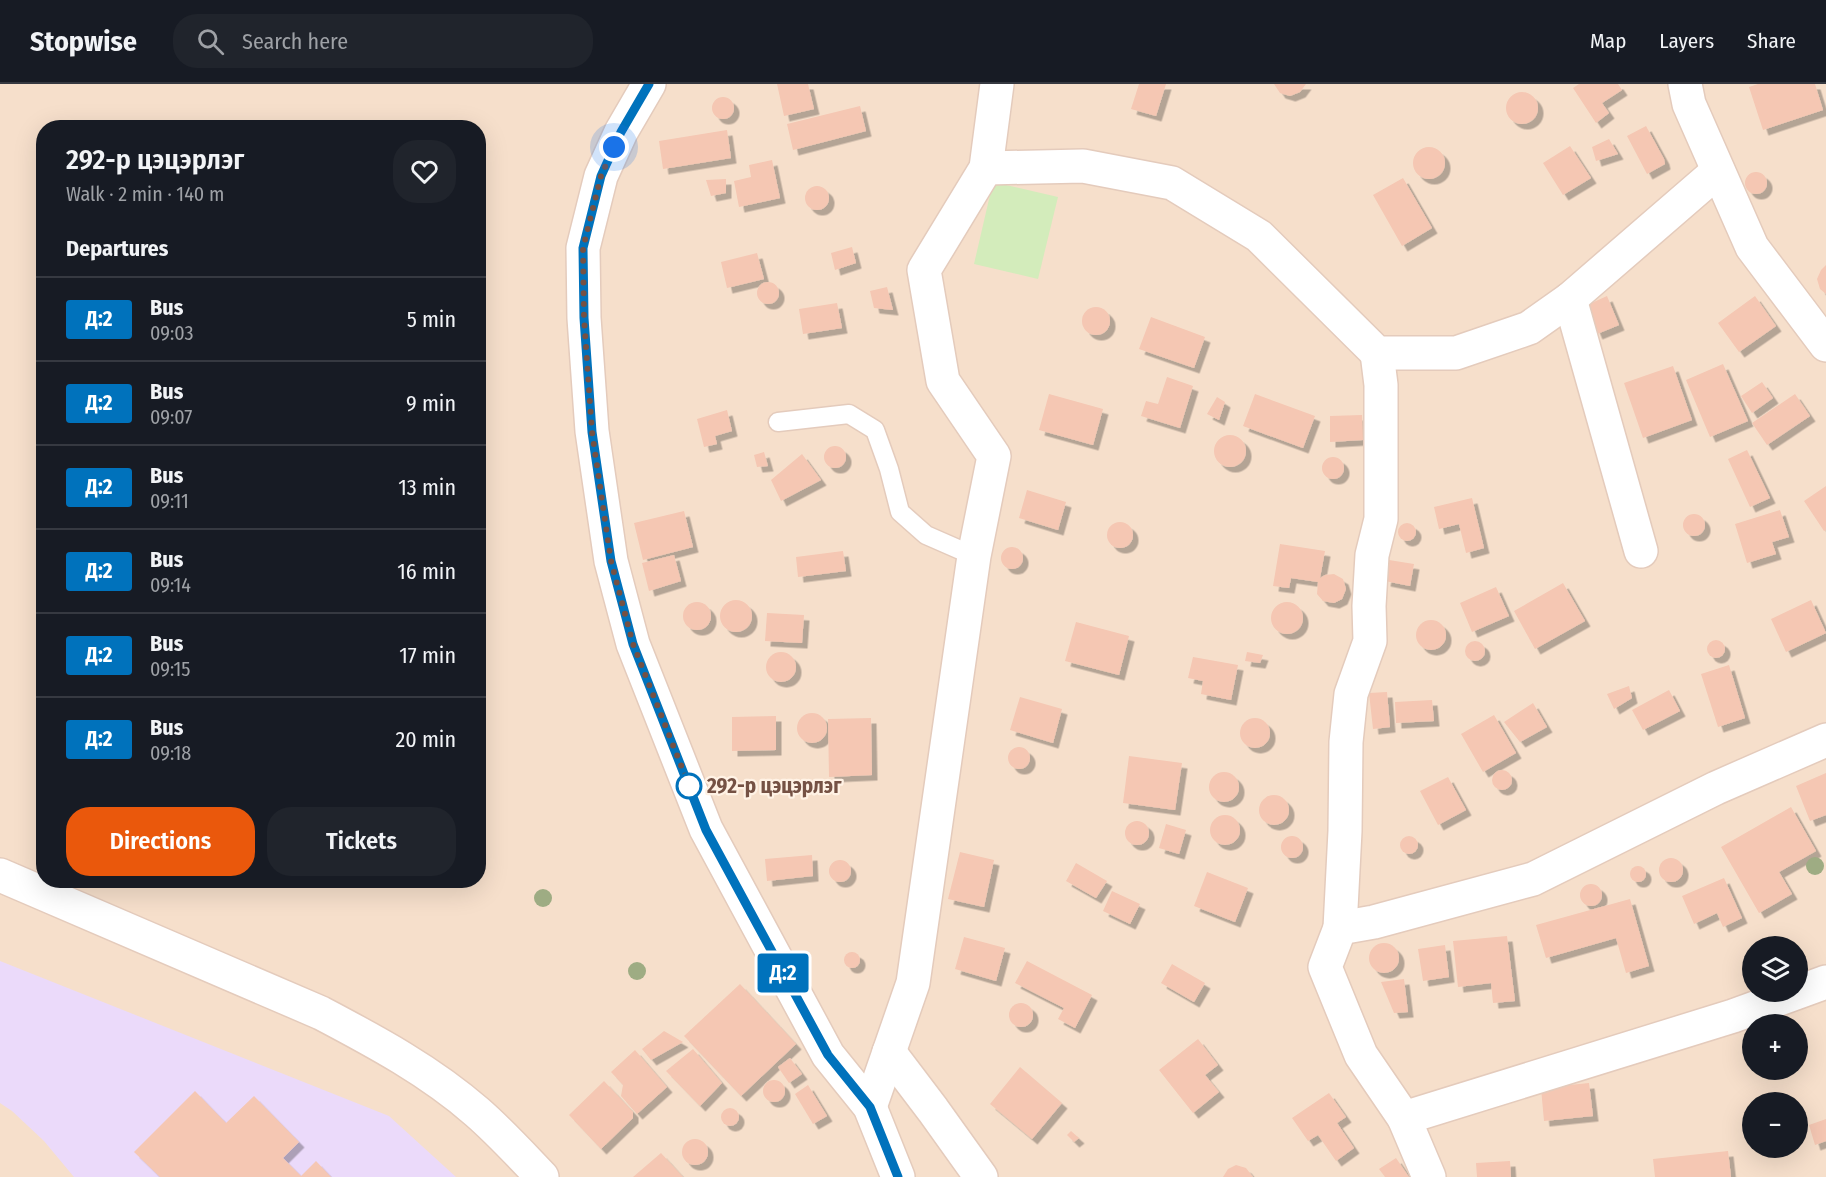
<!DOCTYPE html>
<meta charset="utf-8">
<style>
:root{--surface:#171b24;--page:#20242c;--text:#f1f3f6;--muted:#9ea1a6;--line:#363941;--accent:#ea580c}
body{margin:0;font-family:"Fira Sans Condensed",sans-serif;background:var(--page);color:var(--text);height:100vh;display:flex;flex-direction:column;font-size:22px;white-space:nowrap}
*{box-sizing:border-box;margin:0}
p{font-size:20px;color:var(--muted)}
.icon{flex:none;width:33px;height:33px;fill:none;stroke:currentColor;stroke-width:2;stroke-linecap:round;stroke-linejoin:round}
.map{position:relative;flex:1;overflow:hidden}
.side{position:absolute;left:36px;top:36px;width:450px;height:768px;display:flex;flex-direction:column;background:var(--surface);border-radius:24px;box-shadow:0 6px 24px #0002}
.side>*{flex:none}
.badge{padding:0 12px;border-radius:4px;font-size:21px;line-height:39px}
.buttons{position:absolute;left:1742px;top:852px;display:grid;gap:12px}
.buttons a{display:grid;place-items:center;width:66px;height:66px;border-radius:50%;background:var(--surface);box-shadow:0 6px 24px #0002;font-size:30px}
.you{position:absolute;width:30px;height:30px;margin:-15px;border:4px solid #fff;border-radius:50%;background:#1a73e8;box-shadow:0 0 0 9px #1a73e833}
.map>.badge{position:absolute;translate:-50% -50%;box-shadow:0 0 0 3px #fff}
h2{padding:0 30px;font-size:22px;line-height:54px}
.round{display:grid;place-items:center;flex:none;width:63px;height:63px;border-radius:24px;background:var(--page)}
.overview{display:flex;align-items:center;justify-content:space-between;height:102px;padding:0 30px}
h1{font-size:28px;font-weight:600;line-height:45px}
.action{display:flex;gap:12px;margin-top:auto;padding:12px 30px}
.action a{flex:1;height:69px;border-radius:24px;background:var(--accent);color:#fff;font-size:24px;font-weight:600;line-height:69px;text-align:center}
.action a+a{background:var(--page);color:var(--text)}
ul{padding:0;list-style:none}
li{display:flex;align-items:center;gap:18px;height:84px;padding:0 30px;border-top:2px solid var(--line)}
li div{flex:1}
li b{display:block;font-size:22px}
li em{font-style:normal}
li .badge{min-width:66px;font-weight:700;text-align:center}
header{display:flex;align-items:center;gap:36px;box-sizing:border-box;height:84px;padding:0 30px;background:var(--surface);border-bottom:2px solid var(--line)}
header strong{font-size:28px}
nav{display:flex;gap:33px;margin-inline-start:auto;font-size:21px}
.search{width:420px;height:54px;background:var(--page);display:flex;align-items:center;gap:15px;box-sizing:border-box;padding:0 21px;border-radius:24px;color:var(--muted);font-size:22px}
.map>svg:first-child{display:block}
</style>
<header>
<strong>Stopwise</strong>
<div class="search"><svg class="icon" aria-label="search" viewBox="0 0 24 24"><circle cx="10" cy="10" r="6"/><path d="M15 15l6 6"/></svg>Search here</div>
<nav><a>Map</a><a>Layers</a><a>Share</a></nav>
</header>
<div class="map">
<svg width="1826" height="1093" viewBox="0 0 1826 1093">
<defs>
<filter id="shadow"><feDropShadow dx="5.5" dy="5.5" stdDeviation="0" flood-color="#0004"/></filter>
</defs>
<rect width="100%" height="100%" fill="#feeedd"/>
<path fill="#f6dfcb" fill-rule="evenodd" d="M0,0H1826V1093H0ZM44,44H478V796H44ZM1752,862H1797V908H1752ZM1752,940H1797V986H1752ZM1752,1018H1797V1064H1752Z"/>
<path fill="#ebdafa" d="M0,877L389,1032L456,1093H74L44,1057L12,1027L0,1019Z"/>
<path fill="#d3ecbb" d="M993,98L1058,113L1038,195L974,180Z"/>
<g fill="#f5c7b3" filter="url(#shadow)">
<path d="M777,0H808L814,25L784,32Z"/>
<path d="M1139,0H1166L1156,32L1131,25Z"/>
<path d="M1274,0H1306L1300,8L1290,12L1280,9Z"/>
<path d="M1579,0H1618L1622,6L1602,19L1609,29L1596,39L1573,4Z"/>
<path d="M1758,0H1815L1823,26L1763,46L1749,3Z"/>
<circle cx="1522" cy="24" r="16"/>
<circle cx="723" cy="24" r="11"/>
<path d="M860,22L866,47L793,66L787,40Z"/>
<path d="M1646,42L1664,75L1665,80L1647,90L1627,52Z"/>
<path d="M727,46L731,74L663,85L659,57Z"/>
<path d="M1609,55L1618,70L1596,77L1592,63Z"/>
<path d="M1570,62L1591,94L1563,111L1543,79Z"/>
<circle cx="1429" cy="79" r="16"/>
<path d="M772,76L780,114L739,123L734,97L751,93L749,81Z"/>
<circle cx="1756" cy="99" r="11"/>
<path d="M1403,94L1432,144L1402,162L1373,111Z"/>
<path d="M726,95V109L711,112L706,96Z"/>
<circle cx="817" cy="114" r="12"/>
<path d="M852,163L856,179L835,186L831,169Z"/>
<path d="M757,169L764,195L727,204L721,178Z"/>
<path d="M1826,181V210L1820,205L1817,195L1821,186Z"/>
<circle cx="768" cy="209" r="11"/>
<path d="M887,203L893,226L874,224L870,207Z"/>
<path d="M1607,212L1619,241L1597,250L1585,222Z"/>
<path d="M1755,212L1776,242L1739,268L1718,239Z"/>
<path d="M837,219L842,244L803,250L799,225Z"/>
<circle cx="1096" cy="237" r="14"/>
<path d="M1151,233L1205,253L1194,284L1139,265Z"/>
<path d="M1723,280L1748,337L1710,353L1686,296Z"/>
<path d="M1673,282L1692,336L1643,354L1624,299Z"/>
<path d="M1167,293L1193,302L1180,344L1141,332L1146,317L1158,320Z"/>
<path d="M1762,298L1773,314L1752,329L1741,312Z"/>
<path d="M1049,310L1103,325L1093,361L1039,346Z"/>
<path d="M1255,310L1315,332L1303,364L1243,342Z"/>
<path d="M1795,310L1810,332L1767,361L1752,339Z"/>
<path d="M1217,313L1225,318L1219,336L1207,330Z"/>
<path d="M727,326L732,347L715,352L717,360L704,363L697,335Z"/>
<path d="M1362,331L1363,356L1330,358V332Z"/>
<circle cx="1230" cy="367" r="16"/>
<circle cx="835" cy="373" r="11"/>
<path d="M1747,366L1770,414L1750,423L1728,375Z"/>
<path d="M764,368L768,382L757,383L754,371Z"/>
<path d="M802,370L821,396L781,417L771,396Z"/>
<circle cx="1333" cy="384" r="11"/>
<path d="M1826,402V446L1824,447L1804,417Z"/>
<path d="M1027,406L1066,418L1058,446L1019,434Z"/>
<path d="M1472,414L1484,464L1466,469L1459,440L1439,445L1434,423Z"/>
<path d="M1780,426L1789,453L1772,458L1776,470L1747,479L1735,440Z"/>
<path d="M684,427L693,463L643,476L634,439Z"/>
<circle cx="1694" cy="441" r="11"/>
<circle cx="1120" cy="451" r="13"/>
<circle cx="1407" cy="448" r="9"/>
<path d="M1280,460L1325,467L1320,494L1325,491L1334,490L1343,495L1346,505L1342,515L1334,519L1323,517L1317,510L1318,498L1291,494L1289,504L1273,502Z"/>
<circle cx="1012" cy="474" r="11"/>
<path d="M843,467L846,487L798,493L796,473Z"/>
<path d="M674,471L681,497L649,507L642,479Z"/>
<path d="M1389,476L1414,480L1410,502L1385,497Z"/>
<path d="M1563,499L1585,537L1535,565L1514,527Z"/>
<path d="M1496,503L1509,532L1472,548L1460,519Z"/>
<path d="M1811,516L1826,549L1786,568L1771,535Z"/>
<circle cx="736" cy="532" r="16"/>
<circle cx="1287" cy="534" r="16"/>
<circle cx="697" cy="532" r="14"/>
<path d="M767,529L804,531L802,559L765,557Z"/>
<circle cx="1431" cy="551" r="15"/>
<path d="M1076,538L1129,552L1119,591L1065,577Z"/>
<circle cx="1716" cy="565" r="9"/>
<circle cx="1475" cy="567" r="10"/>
<path d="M1247,568L1263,571L1260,579L1245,577Z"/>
<circle cx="781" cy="583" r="15"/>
<path d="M1193,573L1238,581L1231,616L1201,610L1203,597L1188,594Z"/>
<path d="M1729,581L1745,634L1718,643L1701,590Z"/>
<path d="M1629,602L1632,614L1614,625L1607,610Z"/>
<path d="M1669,606L1680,627L1643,646L1632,626Z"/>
<path d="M1387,608L1390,643L1373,645L1369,609Z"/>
<path d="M1020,613L1062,625L1053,659L1010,646Z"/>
<path d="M1432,616L1434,637L1396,639L1395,618Z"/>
<path d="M1533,619L1547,643L1520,658L1504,638Z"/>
<circle cx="812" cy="644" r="15"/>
<path d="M1494,631L1516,669L1483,688L1461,650Z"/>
<path d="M776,632V666L732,667V633Z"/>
<path d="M871,634L872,691L829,693L828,635Z"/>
<circle cx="1255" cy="649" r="15"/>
<circle cx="1019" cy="674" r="11"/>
<path d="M1129,672L1182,679L1175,726L1123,719Z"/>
<circle cx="1502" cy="696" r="10"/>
<circle cx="1224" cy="703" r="15"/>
<path d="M1826,689V731L1810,737L1796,702Z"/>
<path d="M1448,693L1466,726L1438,741L1420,707Z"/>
<circle cx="1274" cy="726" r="15"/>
<path d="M1791,723L1816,767L1779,788L1792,810L1759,829L1721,763Z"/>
<circle cx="1225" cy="746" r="15"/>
<circle cx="1137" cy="749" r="12"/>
<path d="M1166,740L1186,746L1179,770L1159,764Z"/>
<circle cx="1292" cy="763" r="11"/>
<circle cx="1409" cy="761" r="9"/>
<path d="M960,768L994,776L984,823L948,815Z"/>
<path d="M812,771L813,792L767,797L765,775Z"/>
<circle cx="1671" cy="786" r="12"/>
<circle cx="840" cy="787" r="11"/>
<path d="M1076,779L1107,797L1096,814L1066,797Z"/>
<circle cx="1638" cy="790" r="8"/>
<path d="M1207,788L1248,804L1235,838L1194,822Z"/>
<path d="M1724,794L1742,834L1723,843L1717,829L1694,840L1682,812Z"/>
<circle cx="1591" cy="811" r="11"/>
<path d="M1112,807L1140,820L1130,840L1103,827Z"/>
<path d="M1630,815L1649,882L1626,889L1616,854L1546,874L1536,841Z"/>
<path d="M1507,852L1515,917L1493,919L1491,899L1458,903L1453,857Z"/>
<path d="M964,853L1005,864L996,897L955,885Z"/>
<circle cx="1384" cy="874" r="15"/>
<path d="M1445,861L1449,893L1423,897L1418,865Z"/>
<circle cx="852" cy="876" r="8"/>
<path d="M1027,877L1092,911L1075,944L1058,935L1064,924L1015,899Z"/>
<path d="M1172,880L1205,899L1194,918L1161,899Z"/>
<path d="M1404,895L1408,928L1394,929L1381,898Z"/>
<path d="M740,900L796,960L741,1012L684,952Z"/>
<circle cx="1021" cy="931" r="12"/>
<path d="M664,947L683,958L651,976L642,965Z"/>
<path d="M1198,955L1218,981L1205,991L1219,1008L1193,1029L1159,986Z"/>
<path d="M693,965L722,999L700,1022L666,987Z"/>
<path d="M635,966L667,1003L637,1030L621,1012L623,1001L611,988Z"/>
<path d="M790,974L802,990L789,999L778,983Z"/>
<path d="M1020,983L1062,1019L1032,1055L990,1020Z"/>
<circle cx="774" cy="1007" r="11"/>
<path d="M604,997L633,1028V1034L601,1065L569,1031Z"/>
<path d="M1589,999L1593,1032L1544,1037L1541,1004Z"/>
<path d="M808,1001L827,1032L813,1040L795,1010Z"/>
<path d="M195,1007L226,1039L254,1012L299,1058L283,1074L301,1092L316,1077L331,1093H160L134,1068Z"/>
<path d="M1329,1009L1346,1033L1337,1039L1354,1064L1336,1077L1318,1051L1308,1057L1292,1034Z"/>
<circle cx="730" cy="1033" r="9"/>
<path d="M1826,1035V1057L1815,1061L1809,1041Z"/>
<path d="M1071,1047L1079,1054L1074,1058L1067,1051Z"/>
<circle cx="695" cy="1068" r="13"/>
<path d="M1728,1067L1731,1093H1655L1653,1075Z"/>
<path d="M661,1069L683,1093H633Z"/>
<path d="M1396,1074L1409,1093H1385L1379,1085Z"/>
<path d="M1510,1077L1511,1093H1477L1476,1079Z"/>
<path d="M1236,1081L1246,1084L1253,1093H1223L1228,1085Z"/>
</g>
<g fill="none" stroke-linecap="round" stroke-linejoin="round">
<g stroke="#e4cbbc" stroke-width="21">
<path id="service" d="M778,338L849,330L875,346L889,385L900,428L926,451L974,472"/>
</g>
<g stroke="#e4cbbc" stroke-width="36">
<g id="minor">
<path d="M1685,0L1689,20L1752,163L1826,261"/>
<path d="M986,84L1083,82L1172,99L1259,152L1377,269H1456L1529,244L1570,215L1718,87"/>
<path d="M1570,215L1641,467"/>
<path d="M0,791L321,929C376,958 430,987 477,1028C500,1048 521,1071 542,1093"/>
<path d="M1340,844L1345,747L1346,658L1351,610L1370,557L1369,522L1372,471L1381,435V301L1377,269"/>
<path d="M889,968L933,1026L981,1093"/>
<path d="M870,1023L913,899L974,472L994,372L943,297L924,186L986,84L997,0"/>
<path d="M1404,1034L1733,932L1826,898"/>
<path d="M1429,1093L1404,1034L1361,971L1325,883L1340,844L1374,838L1533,795L1716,704L1826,656"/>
</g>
</g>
<g stroke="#e4cbbc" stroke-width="36">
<path id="tertiary" d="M649,0L621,48L601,92L583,164L584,234L592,347L611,477L633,560L706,745L828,971L870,1023L898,1093"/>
</g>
<use href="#service" stroke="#fff" stroke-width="18"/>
<use href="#minor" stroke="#fff" stroke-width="33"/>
<use href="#tertiary" stroke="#fff" stroke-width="33"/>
</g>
<g fill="#9eac83">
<circle cx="1815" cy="782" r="9"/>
<circle cx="543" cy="814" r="9"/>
<circle cx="637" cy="887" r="9"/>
</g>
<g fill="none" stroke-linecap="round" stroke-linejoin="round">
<g stroke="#fff" stroke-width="14">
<path id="line" d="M649,0L621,48L601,92L583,164L584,234L592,348L611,477L633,560L706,746L828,971L870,1023L898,1093"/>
</g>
<use href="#line" stroke="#0072bc" stroke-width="9"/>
<path stroke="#755144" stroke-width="6" stroke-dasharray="0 10.8" d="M614,63L601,92L583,164L584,234L592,348L611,477L633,560L690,704L689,702"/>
</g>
<circle fill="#fff" stroke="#0072bc" stroke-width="3" cx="689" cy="702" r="12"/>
<g text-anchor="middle" stroke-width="4.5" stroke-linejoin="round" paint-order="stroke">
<g font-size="21" font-weight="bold" fill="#755144" stroke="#fff2e5" text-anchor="start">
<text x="707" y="709">292-р цэцэрлэг</text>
</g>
</g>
</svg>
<div class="buttons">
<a><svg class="icon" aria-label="layers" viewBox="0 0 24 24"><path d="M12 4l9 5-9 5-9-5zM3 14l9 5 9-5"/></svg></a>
<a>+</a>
<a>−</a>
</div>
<div class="you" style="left:614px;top:63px"></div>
<b class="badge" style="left:783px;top:889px;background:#0072bc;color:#fff">Д:2</b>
<section class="side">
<div class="overview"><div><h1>292-р цэцэрлэг</h1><p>Walk · 2 min · 140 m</p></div><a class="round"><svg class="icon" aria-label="heart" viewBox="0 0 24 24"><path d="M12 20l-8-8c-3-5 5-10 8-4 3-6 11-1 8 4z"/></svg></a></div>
<h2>Departures</h2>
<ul>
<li><span class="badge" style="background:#0072bc;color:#fff">Д:2</span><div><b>Bus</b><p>09:03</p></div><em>5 min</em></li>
<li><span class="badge" style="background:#0072bc;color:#fff">Д:2</span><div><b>Bus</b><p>09:07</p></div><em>9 min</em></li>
<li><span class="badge" style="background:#0072bc;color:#fff">Д:2</span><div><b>Bus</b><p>09:11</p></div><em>13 min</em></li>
<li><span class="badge" style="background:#0072bc;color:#fff">Д:2</span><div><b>Bus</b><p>09:14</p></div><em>16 min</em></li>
<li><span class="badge" style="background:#0072bc;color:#fff">Д:2</span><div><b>Bus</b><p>09:15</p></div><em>17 min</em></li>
<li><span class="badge" style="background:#0072bc;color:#fff">Д:2</span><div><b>Bus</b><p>09:18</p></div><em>20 min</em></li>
</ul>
<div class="action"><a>Directions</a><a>Tickets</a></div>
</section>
</div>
